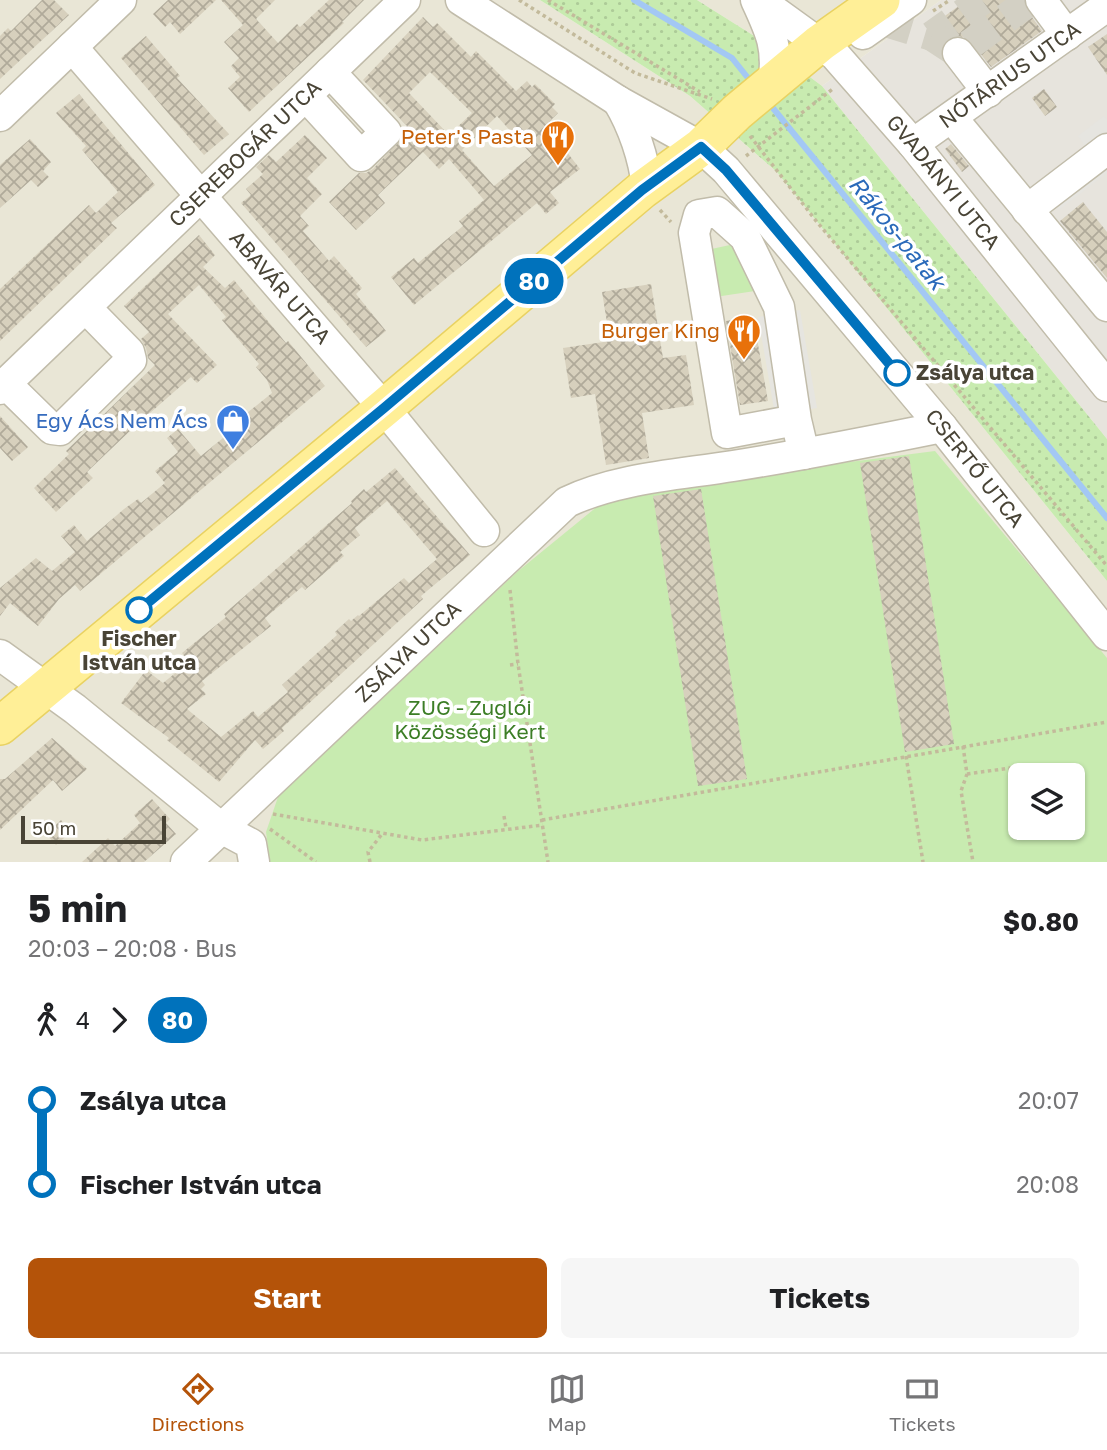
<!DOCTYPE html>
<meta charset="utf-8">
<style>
:root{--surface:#fff;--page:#f6f6f6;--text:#202124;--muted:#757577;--line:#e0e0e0;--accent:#b45309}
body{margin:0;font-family:"Golos Text",sans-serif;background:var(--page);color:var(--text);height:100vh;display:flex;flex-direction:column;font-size:26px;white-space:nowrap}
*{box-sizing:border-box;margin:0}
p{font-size:23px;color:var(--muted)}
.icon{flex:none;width:38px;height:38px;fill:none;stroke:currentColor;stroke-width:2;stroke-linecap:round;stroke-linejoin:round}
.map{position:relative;height:862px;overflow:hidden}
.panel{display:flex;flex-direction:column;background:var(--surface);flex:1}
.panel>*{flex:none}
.badge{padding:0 14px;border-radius:23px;font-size:24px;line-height:46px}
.controls{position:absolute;left:1008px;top:763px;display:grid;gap:14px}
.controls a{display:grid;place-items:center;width:77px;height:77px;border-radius:10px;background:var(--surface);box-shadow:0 2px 5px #0004;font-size:35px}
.scale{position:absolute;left:21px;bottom:18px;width:145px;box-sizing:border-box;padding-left:7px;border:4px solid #494436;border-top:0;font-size:19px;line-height:24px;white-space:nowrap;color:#494436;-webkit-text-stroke:5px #fff;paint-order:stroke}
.map>.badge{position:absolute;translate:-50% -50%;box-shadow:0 0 0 4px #fff}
.legs{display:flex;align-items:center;gap:10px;height:77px;padding:0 28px;font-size:23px}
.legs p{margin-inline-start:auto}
.headline{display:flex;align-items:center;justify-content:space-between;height:119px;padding:0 28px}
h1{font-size:38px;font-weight:700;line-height:52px}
.button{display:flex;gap:14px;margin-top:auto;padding:14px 28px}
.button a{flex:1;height:80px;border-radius:10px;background:var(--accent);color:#fff;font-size:28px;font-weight:700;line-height:80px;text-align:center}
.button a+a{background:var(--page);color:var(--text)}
ul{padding:0 28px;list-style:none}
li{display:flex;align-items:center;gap:24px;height:84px;font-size:26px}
li i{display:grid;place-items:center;width:10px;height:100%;margin:0 9px;background:currentColor}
li i::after{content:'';width:18px;height:18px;margin:-9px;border:5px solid;border-radius:50%;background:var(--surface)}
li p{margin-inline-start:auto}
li:first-child i{background:linear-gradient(#0000 50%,currentColor 0)}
li:last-child i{background:linear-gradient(currentColor 50%,#0000 0)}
.dock{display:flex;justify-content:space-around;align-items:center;height:98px;border-top:2px solid var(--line);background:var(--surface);font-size:19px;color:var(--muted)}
.dock a{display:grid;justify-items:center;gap:4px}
.dock .selected{color:var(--accent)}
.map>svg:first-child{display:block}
</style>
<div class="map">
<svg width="1107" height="862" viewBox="0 0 1107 862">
<defs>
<pattern id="grass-dots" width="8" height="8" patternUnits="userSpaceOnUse" patternTransform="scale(1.75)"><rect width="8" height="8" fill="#c8ebb0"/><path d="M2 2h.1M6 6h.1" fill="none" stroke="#adcb98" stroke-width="1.8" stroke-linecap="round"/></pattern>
<pattern id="building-cross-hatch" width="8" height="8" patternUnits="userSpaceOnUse" patternTransform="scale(1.75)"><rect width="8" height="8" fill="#d7d0bd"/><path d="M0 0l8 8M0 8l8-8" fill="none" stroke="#b0aa9a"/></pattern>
</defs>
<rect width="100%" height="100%" fill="#f5f3e8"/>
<g fill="#e9e6d6" fill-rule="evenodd">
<path d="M0,0H540L690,96L777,172L1107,581V862H0ZM1020,775H1073V828H1020Z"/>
<path d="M697,0H941L822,86L759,39Z"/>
</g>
<path fill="#e7e4dd" d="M941,0H1107V439L822,86Z"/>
<path fill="url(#grass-dots)" d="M540,0H697L759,39L822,86L1107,439V581L777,172L690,96Z"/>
<g fill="#c8ebb0" fill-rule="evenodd">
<path d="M739,243L755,291L715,297L707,250Z"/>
<path d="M935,451L1107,658V862H270L266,832L278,797L517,572L615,492ZM1020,775H1073V828H1020Z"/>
</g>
<g fill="#e6e5e0">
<path d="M1104,116L1107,120V173L1059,210L1039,185L1086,147L1078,136Z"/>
<path d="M800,310L817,408L775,415L758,317Z"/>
</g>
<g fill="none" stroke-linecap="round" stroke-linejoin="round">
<g stroke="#a3c8f4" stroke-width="6">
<path d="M634,0L732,58L752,83"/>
<path d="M768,102L1107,518"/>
</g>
</g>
<g fill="url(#building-cross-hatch)" fill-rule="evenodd">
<path d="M42,0H54L69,15L0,79V36L8,28L11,31Z"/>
<path d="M168,0H216L180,34L170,22L165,27L153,14Z"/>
<path d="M221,0H275L256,19L278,43L297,24L300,27L329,0H364L342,22L344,23L249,112L228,88L240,77L231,66L239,58L224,42L243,25Z"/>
<path d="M967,0H1024L1027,10L1042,31L991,67L971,42L964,37L955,36L942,18Z"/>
<path d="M423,17L433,27L437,23L471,57L476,51L516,91L527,81L532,87L535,84L555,104L552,107L558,113L546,125L580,169L550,192L559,203L546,214L537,203L414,305L391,277L414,258L418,263L463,226L459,221L484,200L473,187L449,159L439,169L423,152L378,195L385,203L356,230L329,202L359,173H366L373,169L403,138V130L407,126L363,80ZM430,72L472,113L449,135L409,93ZM497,116L532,155L494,186L462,150Z"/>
<path d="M1107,34V75L1088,47Z"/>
<path d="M146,36L180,76L177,78L229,134L204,155L121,58Z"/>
<path d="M1044,89L1057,107L1045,116L1032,98Z"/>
<path d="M79,94L155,185L111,223L117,228L0,341V289L89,205L96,213L118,192L82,150L86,146L56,113Z"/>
<path d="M305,135L327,158L307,178L322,194L300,216L309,226L303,231L329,261L334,256L362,288L356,294L386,331L366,347L241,203L251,195L246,189L263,174L256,167L269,155L276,162Z"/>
<path d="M30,139L51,162L43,171L49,177L38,187L31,180L0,208V165Z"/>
<path d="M951,144L969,166L962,172L945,149Z"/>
<path d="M1083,202L1107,232V278L1060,221Z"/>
<path d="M199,235L215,255L203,267L225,288L234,280L286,343L288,341L325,386L80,591L75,585L59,599L38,626L10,603L0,616V588L36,558L52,571L75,552L61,536L74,525L87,541L124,509L138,499L141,503L165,483L155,471L178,452L167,438L178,429L201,456L240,424L237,421L272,393L267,380L256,367L259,364L222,320L226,317L199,285L168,314L217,365L197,383L191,377L134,427L87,472L93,478L56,512L34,488L69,454L66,451L155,365L148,358L146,348L141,339L149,332L124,306Z"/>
<path d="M651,284L663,358L686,355L694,405L642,413L649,458L606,465L595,394L571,398L563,348L610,341L602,292Z"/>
<path d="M753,316L768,401L740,405L726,321Z"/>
<path d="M0,416L28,447L12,461L0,448Z"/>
<path d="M909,456L954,744L905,752L860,463Z"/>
<path d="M395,468L470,555L421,596L423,599L282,728L284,731L263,749L255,740L219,782L167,740L169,738L121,703L146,670L163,683L189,662L182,653L226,617L224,614L352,503L351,501L364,489L366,492ZM387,501L437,559L409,583L404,578L359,616L358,615L351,621L349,619L335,632L337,635L282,685L288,692L258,717L253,711L221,737L187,709L206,694L201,689L205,685L202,681L271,626L265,618L302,587L305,590L344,556L340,552L360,535L355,528Z"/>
<path d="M701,489L747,779L698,786L653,496Z"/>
<path d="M52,738L87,769L62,791L53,780L0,830V779H5Z"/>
<path d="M152,799L170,819L166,823L176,834L144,862H82L108,838L115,846L140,823L134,815Z"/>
<path d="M61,820L71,832L56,845L46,834Z"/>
</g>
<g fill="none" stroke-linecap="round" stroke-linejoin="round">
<g stroke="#d3d0c4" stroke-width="30" stroke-dasharray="30 15" stroke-linecap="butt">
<path d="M882,21L932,36L982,0"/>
<path d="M932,36L958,53L1031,0"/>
</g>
<g stroke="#c1bcaa" stroke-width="33">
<g id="minor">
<path id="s1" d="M461,0L618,101L701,147L726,170L942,427L1107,635"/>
<path d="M756,0C771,32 779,49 773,85"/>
<path id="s2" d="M759,0L835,55L913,144L1107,386"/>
<path d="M1041,0L1067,35"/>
<path d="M863,34L911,0"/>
<path id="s3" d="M72,47L384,408L484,531"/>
<path d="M958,53L988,92"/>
<path d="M306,96L361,156L386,132L330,72"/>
<path d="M618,101C633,126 644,158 647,187"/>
<path d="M0,116L121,0"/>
<path d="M952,118L1107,306"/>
<path id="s4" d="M913,144L1107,6"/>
<path d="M1027,210L1107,149"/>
<path d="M5,383L52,429L60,430L131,360L129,352L86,308"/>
<path id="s5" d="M0,389L405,0"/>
<path d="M796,420L727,433L694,233L699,215L717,212L745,237L779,307L796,420L804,454"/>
<path d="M0,655L75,709L221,828L251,844L254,862"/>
<path id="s6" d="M186,862L567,502C618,478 677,475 733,466C803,455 873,441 942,427"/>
</g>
</g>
<g stroke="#e9d262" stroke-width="40">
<path id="major" d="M0,726L384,408L642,190L701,147L737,112L820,43L881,0"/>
</g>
<g stroke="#c3ba9b" stroke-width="3.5" stroke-dasharray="3.5 3.5" stroke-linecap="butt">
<path d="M519,0L635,73L712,99"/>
<path d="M548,0L700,92"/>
<path d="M933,11L950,0"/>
<path d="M750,136L817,222L1107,566"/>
<path d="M746,156L834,88"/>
<path d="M660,210L671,222"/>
<path d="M510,590L518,664L548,862"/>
<path d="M510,665L518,664"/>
<path d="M963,746L967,774L961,791L973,862"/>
<path d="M906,756L923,862"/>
<path d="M967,774L1010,768L1011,777"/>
<path d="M273,814L422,840L543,825"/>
<path d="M504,816L506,828"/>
<path d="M542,820L1107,722"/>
<path d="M270,829L316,862"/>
<path d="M370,862L368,852L382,834"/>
</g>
<use href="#minor" stroke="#fff" stroke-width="30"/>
<use href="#major" stroke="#ffef97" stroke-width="37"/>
</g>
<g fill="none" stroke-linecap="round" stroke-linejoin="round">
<g stroke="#fff" stroke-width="16">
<path id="line-1" d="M139,610L384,408L642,190L701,147L726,170L897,373"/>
</g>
<use href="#line-1" stroke="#0072bc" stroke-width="10"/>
</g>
<defs>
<g id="restaurant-pin" transform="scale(1.75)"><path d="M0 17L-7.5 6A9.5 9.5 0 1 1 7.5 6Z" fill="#e8710a" stroke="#fff"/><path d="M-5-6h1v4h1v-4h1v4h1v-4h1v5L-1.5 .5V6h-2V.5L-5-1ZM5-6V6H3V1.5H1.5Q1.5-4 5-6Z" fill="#fff"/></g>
<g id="shop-pin" transform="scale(1.75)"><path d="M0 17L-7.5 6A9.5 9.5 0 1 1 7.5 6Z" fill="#3f7fe0" stroke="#fff"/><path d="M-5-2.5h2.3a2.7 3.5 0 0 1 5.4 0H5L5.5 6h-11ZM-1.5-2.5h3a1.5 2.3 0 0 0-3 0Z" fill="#fff"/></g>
</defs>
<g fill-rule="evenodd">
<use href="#restaurant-pin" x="558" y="137"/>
<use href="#restaurant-pin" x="744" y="331"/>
<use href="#shop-pin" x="233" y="421"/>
</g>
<g fill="#fff" stroke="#0072bc" stroke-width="3.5">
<circle cx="897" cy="373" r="12"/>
<circle cx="139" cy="610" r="12"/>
</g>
<g text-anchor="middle" stroke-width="7" stroke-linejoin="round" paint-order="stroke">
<g font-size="21" fill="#494436" stroke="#fff">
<text dy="7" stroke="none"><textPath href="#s4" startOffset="119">NÓTÁRIUS UTCA</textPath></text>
<text dy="7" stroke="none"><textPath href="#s5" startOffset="340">CSEREBOGÁR UTCA</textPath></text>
<text dy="7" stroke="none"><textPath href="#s2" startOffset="261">GVADÁNYI UTCA</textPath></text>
<text dy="7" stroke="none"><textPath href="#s3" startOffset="318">ABAVÁR UTCA</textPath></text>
<text dy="7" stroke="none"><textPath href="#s1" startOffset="704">CSERTŐ UTCA</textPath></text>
<text dy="7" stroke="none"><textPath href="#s6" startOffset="306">ZSÁLYA UTCA</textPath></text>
</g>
<g font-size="21" fill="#c56008" stroke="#fff" text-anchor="end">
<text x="534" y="144">Peter's Pasta</text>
<text x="720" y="338">Burger King</text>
</g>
<g font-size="21" font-weight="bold" fill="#494436" stroke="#fff" text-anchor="start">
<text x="916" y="380">Zsálya utca</text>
<text x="139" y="646" text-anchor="middle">Fischer<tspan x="139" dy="24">István utca</tspan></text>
</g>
<g font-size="21" fill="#366cbe" stroke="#fff" text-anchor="end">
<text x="208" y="428">Egy Ács Nem Ács</text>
</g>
<g font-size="21" fill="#3c7e26" stroke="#fff">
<text x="470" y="715">ZUG - Zuglói<tspan x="470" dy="24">Közösségi Kert</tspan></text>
</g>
<g font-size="23" font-style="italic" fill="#2a6aba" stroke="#fff">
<text transform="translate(897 233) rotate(51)" y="8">Rákos-patak</text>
</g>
</g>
</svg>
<div class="controls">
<a><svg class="icon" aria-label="layers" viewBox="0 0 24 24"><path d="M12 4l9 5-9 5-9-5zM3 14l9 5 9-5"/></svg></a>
</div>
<div class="scale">50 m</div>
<b class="badge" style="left:534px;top:281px;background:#0072bc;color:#fff">80</b>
</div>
<section class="panel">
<div class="headline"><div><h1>5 min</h1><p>20:03 – 20:08 · Bus</p></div><b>$0.80</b></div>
<div class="legs"><svg class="icon" aria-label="walk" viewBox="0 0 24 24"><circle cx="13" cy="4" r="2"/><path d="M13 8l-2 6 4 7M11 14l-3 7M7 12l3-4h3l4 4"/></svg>4<svg class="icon" aria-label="forward" viewBox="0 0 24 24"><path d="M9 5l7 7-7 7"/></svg><b class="badge" style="background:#0072bc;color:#fff">80</b></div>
<ul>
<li><i style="color:#0072bc"></i><b>Zsálya utca</b><p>20:07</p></li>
<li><i style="color:#0072bc"></i><b>Fischer István utca</b><p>20:08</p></li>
</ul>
<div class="button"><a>Start</a><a>Tickets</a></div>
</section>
<nav class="dock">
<a class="selected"><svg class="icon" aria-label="directions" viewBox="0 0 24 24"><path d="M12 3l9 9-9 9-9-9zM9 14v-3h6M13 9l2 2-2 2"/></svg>Directions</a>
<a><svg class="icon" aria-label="map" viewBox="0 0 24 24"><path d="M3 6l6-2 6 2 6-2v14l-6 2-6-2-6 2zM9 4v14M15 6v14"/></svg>Map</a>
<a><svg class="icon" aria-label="tickets" viewBox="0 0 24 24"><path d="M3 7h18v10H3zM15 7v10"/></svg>Tickets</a>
</nav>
